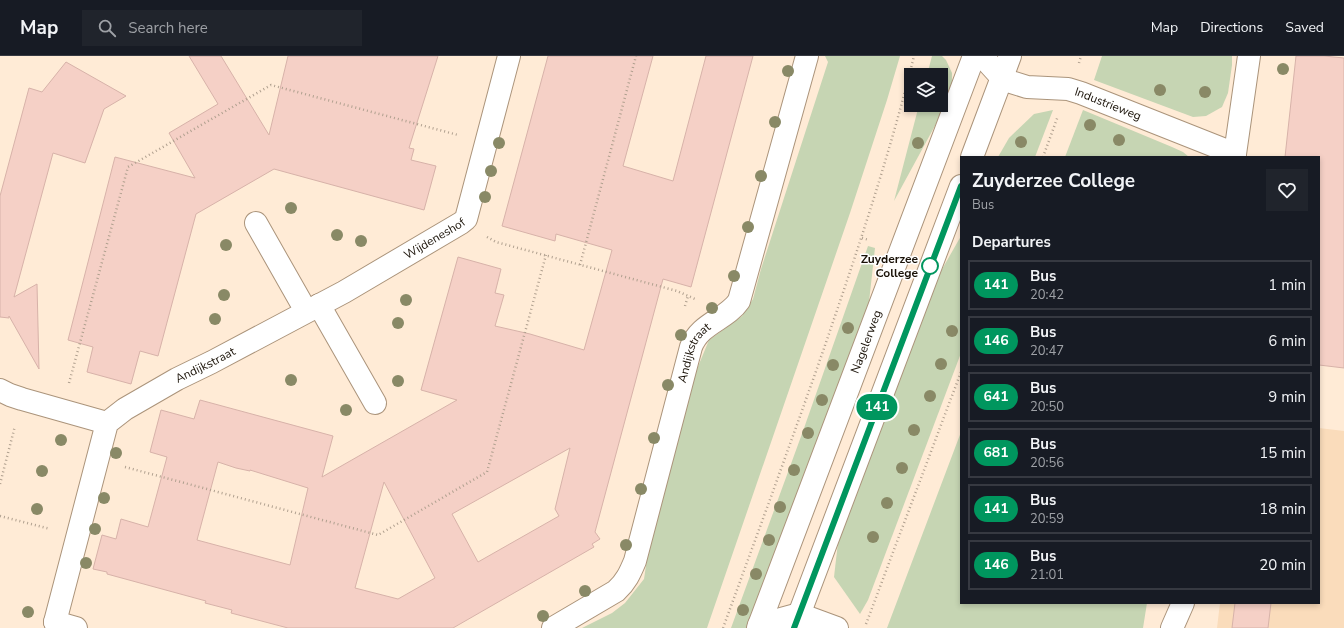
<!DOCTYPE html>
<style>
:root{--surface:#171b24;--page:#20242c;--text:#f1f3f6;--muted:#9ea1a6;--line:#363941}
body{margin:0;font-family:"Nunito Sans",sans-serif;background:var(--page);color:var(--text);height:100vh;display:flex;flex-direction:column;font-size:15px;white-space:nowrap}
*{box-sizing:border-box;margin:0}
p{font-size:13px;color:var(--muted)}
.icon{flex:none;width:22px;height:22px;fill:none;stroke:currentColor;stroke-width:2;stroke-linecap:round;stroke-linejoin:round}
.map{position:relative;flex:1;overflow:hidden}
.details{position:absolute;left:960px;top:100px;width:360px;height:448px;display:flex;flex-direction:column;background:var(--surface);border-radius:0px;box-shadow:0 2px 6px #0003}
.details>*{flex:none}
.badge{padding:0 8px;border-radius:13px;font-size:14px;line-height:26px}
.controls{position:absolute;left:904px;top:12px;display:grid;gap:8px}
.controls a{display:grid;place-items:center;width:44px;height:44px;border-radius:0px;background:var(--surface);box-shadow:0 2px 6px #0003;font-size:20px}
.map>.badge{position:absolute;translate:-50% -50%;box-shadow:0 0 0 2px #fff}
h2{padding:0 12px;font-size:15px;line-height:36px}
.round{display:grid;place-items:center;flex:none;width:42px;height:42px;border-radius:0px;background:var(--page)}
.headline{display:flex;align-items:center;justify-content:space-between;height:68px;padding:0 12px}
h1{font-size:19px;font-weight:700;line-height:30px}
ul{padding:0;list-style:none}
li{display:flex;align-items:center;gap:12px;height:50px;margin:0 8px 6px;padding:0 4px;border:2px solid var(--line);border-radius:0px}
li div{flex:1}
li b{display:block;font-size:15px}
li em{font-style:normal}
li .badge{min-width:44px;font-weight:700;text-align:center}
header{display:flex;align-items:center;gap:24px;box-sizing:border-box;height:56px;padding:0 20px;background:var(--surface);border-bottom:1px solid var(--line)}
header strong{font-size:19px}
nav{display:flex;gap:22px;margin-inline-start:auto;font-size:14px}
.search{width:280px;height:36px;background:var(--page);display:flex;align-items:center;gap:10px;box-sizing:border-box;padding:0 14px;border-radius:0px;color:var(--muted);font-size:15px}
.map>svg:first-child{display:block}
</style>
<header>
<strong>Map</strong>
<div class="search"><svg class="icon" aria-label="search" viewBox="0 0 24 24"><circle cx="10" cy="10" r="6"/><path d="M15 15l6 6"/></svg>Search here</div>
<nav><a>Map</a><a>Directions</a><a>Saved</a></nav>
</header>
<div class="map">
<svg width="1344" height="572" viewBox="0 0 1344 572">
<rect width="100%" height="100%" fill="#ffebd6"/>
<path fill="#fadcbb" d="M1319,372L1344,375V572H1217L1220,547H1319Z"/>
<g fill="#c6d5b3">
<path d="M825,0H900L887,44L850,157L707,572H582L612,557L625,547L644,523L650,482L697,313L709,284L742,260L753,243L761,213L828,6Z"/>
<path d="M932,0H942L946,4L952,17V28L943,55L894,145L919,49H941V19H927Z"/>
<path d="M1102,0H1232V9L1228,37L1222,51L1206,60L1193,61L1094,24Z"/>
<path d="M1053,54L1035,101H998L1009,82L1034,58Z"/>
<path d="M1083,54L1172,91L1183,96L1189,101H1065Z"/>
<path d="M961,180V297L868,544L860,558L834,521L839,478L933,229Z"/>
<path d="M868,190L875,192L868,255L748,572H731L803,375Z"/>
<path d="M961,376V547H1147L1143,572H887Z"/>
</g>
<g fill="#f5d0c6" stroke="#d7b2a9" fill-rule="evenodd">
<path d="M189,0H221L269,79L288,0H438L409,92L414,93L411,104L436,110L424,154L274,113L196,158L158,300L140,295L131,328L87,316L93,291L68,284L115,101L195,122L169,77L218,48Z"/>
<path d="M548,0H653L623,110L673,125L706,0H753L691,231L663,223L595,476L600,483L592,488L594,491L453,572H288L231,557L232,554L205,547L206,545L107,518V516L93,513L102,479L116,483L121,463L148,471L167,401L150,396L161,354L194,363L200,344L333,380L322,421L457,344L421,334L458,201L501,213L495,237L504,239L495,270L530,278L584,294L612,194L556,178L555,185L502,170ZM570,392L555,453L559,460L478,506L452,458ZM218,406L236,412L250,415V414L308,432L290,509L197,484ZM384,426L435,522L398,543L355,532Z"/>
<path d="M1296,0H1324L1344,2V312L1319,309V101H1285Z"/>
<path d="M66,6L126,40L104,53L85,107L53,97L14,241L37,228L39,313L9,260V262L0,261V140L29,32L42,36Z"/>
<path d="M1235,547H1271L1268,572H1232Z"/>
</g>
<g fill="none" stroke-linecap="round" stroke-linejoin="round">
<g stroke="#ab947b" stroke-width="24">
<g id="minor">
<path id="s1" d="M982,0L1002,22L1011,26L1027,31L1068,33L1081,37L1235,98V101"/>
<path d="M1235,98L1249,0"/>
<path d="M972,101L1010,0"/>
<path d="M256,167L306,255"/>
<path d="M319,249L375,347"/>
<path d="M0,334L10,339L22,343L107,367"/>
<path id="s2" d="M55,566L107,367L125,353L177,323L212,306L344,236L461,167L466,163L509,0"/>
<path d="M55,566L76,572"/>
<path id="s3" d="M553,572L616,535C626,526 630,517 635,505L691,291C700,267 726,264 739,245L807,0"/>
<path id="s4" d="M758,572L974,0"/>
<path d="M762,572L759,569L799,558L837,572"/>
<path d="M794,572L961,130"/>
<path d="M1172,572L1183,547"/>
</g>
</g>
<g stroke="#b0a08f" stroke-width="2.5" stroke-dasharray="1 3" stroke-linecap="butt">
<path d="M1079,7L1081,0"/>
<path d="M1043,101L1058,60"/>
<path d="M487,181L496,186L677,235L695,243"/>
<path d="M862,182L869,184"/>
<path d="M580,209L636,0"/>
<path d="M685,250L688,240"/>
<path d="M69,327L128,111L271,29L458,79"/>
<path d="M125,411L378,479L487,416L546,199"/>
<path d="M0,428L15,370"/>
<path d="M0,460L50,473"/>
<path d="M866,568L961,316"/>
<path d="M723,572C756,482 789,392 821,301C855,202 889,102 914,0"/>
</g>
<use href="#minor" stroke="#fff" stroke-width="22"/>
</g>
<g fill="#898966">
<circle cx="1283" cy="13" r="6"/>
<circle cx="788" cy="15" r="6"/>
<circle cx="1160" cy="34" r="6"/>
<circle cx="1205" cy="36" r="6"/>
<circle cx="775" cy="66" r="6"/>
<circle cx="1090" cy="69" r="6"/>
<circle cx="1119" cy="84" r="6"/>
<circle cx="1021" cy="86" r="6"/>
<circle cx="499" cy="87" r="6"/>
<circle cx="918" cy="87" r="6"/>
<circle cx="491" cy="115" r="6"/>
<circle cx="761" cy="120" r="6"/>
<circle cx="485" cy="141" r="6"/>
<circle cx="291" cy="152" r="6"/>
<circle cx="748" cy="171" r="6"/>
<circle cx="337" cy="179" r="6"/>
<circle cx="361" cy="185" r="6"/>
<circle cx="226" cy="189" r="6"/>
<circle cx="734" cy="220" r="6"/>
<circle cx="224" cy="239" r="6"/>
<circle cx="406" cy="244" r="6"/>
<circle cx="712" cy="252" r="6"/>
<circle cx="215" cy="263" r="6"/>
<circle cx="398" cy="267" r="6"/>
<circle cx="848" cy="272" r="6"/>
<circle cx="952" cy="275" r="6"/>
<circle cx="681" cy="279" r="6"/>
<circle cx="941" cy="308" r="6"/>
<circle cx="833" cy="309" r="6"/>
<circle cx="291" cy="324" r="6"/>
<circle cx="398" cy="325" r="6"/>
<circle cx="668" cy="329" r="6"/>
<circle cx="930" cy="340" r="6"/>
<circle cx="822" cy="344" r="6"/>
<circle cx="346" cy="354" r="6"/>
<circle cx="914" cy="374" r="6"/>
<circle cx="808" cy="377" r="6"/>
<circle cx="654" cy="382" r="6"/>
<circle cx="61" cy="384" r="6"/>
<circle cx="116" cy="397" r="6"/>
<circle cx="902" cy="412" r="6"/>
<circle cx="794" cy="414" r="6"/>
<circle cx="42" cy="415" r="6"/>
<circle cx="641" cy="433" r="6"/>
<circle cx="104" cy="442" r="6"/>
<circle cx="887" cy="447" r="6"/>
<circle cx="780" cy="451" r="6"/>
<circle cx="37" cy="453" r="6"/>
<circle cx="95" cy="473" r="6"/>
<circle cx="873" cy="481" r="6"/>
<circle cx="769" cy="484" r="6"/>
<circle cx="626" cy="489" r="6"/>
<circle cx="86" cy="507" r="6"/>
<circle cx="756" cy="518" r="6"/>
<circle cx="585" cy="535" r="6"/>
<circle cx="743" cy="554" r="6"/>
<circle cx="28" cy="556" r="6"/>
<circle cx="543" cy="560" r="6"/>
</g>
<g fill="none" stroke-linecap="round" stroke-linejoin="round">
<g stroke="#fff" stroke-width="9">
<path id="line" d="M794,572L961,130"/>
</g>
<use href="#line" stroke="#00965e" stroke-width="6"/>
</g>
<circle fill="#fff" stroke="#00965e" stroke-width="2" cx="930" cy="210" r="8"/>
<g text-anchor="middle" stroke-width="3" stroke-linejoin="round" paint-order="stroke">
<g font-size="12" fill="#1a1208" stroke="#fff">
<text dy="4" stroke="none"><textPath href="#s1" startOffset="140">Industrieweg</textPath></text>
<text dy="4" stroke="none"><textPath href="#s2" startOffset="582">Wijdeneshof</textPath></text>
<text dy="4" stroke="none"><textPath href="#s4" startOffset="306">Nagelerweg</textPath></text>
<text dy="4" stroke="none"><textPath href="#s3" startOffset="326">Andijkstraat</textPath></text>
<text dy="4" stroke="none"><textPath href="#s2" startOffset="320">Andijkstraat</textPath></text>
</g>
<g font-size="12" font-weight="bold" fill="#1a1208" stroke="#fff" text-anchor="end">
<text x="918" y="207">Zuyderzee<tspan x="918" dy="14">College</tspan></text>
</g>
</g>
</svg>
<div class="controls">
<a><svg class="icon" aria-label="layers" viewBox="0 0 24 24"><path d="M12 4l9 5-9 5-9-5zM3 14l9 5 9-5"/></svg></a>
</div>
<b class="badge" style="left:877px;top:351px;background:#00965e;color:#fff">141</b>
<section class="details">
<div class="headline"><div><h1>Zuyderzee College</h1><p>Bus</p></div><a class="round"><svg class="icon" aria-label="heart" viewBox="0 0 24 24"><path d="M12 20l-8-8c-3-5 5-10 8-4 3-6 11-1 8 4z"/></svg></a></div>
<h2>Departures</h2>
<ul>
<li><span class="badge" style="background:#00965e;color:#fff">141</span><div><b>Bus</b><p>20:42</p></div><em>1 min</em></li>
<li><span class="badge" style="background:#00965e;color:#fff">146</span><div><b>Bus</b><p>20:47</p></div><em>6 min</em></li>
<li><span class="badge" style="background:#00965e;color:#fff">641</span><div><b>Bus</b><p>20:50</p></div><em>9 min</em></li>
<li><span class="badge" style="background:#00965e;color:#fff">681</span><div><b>Bus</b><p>20:56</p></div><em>15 min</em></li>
<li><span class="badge" style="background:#00965e;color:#fff">141</span><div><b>Bus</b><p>20:59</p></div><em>18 min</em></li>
<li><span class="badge" style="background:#00965e;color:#fff">146</span><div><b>Bus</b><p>21:01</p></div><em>20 min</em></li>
</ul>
</section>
</div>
